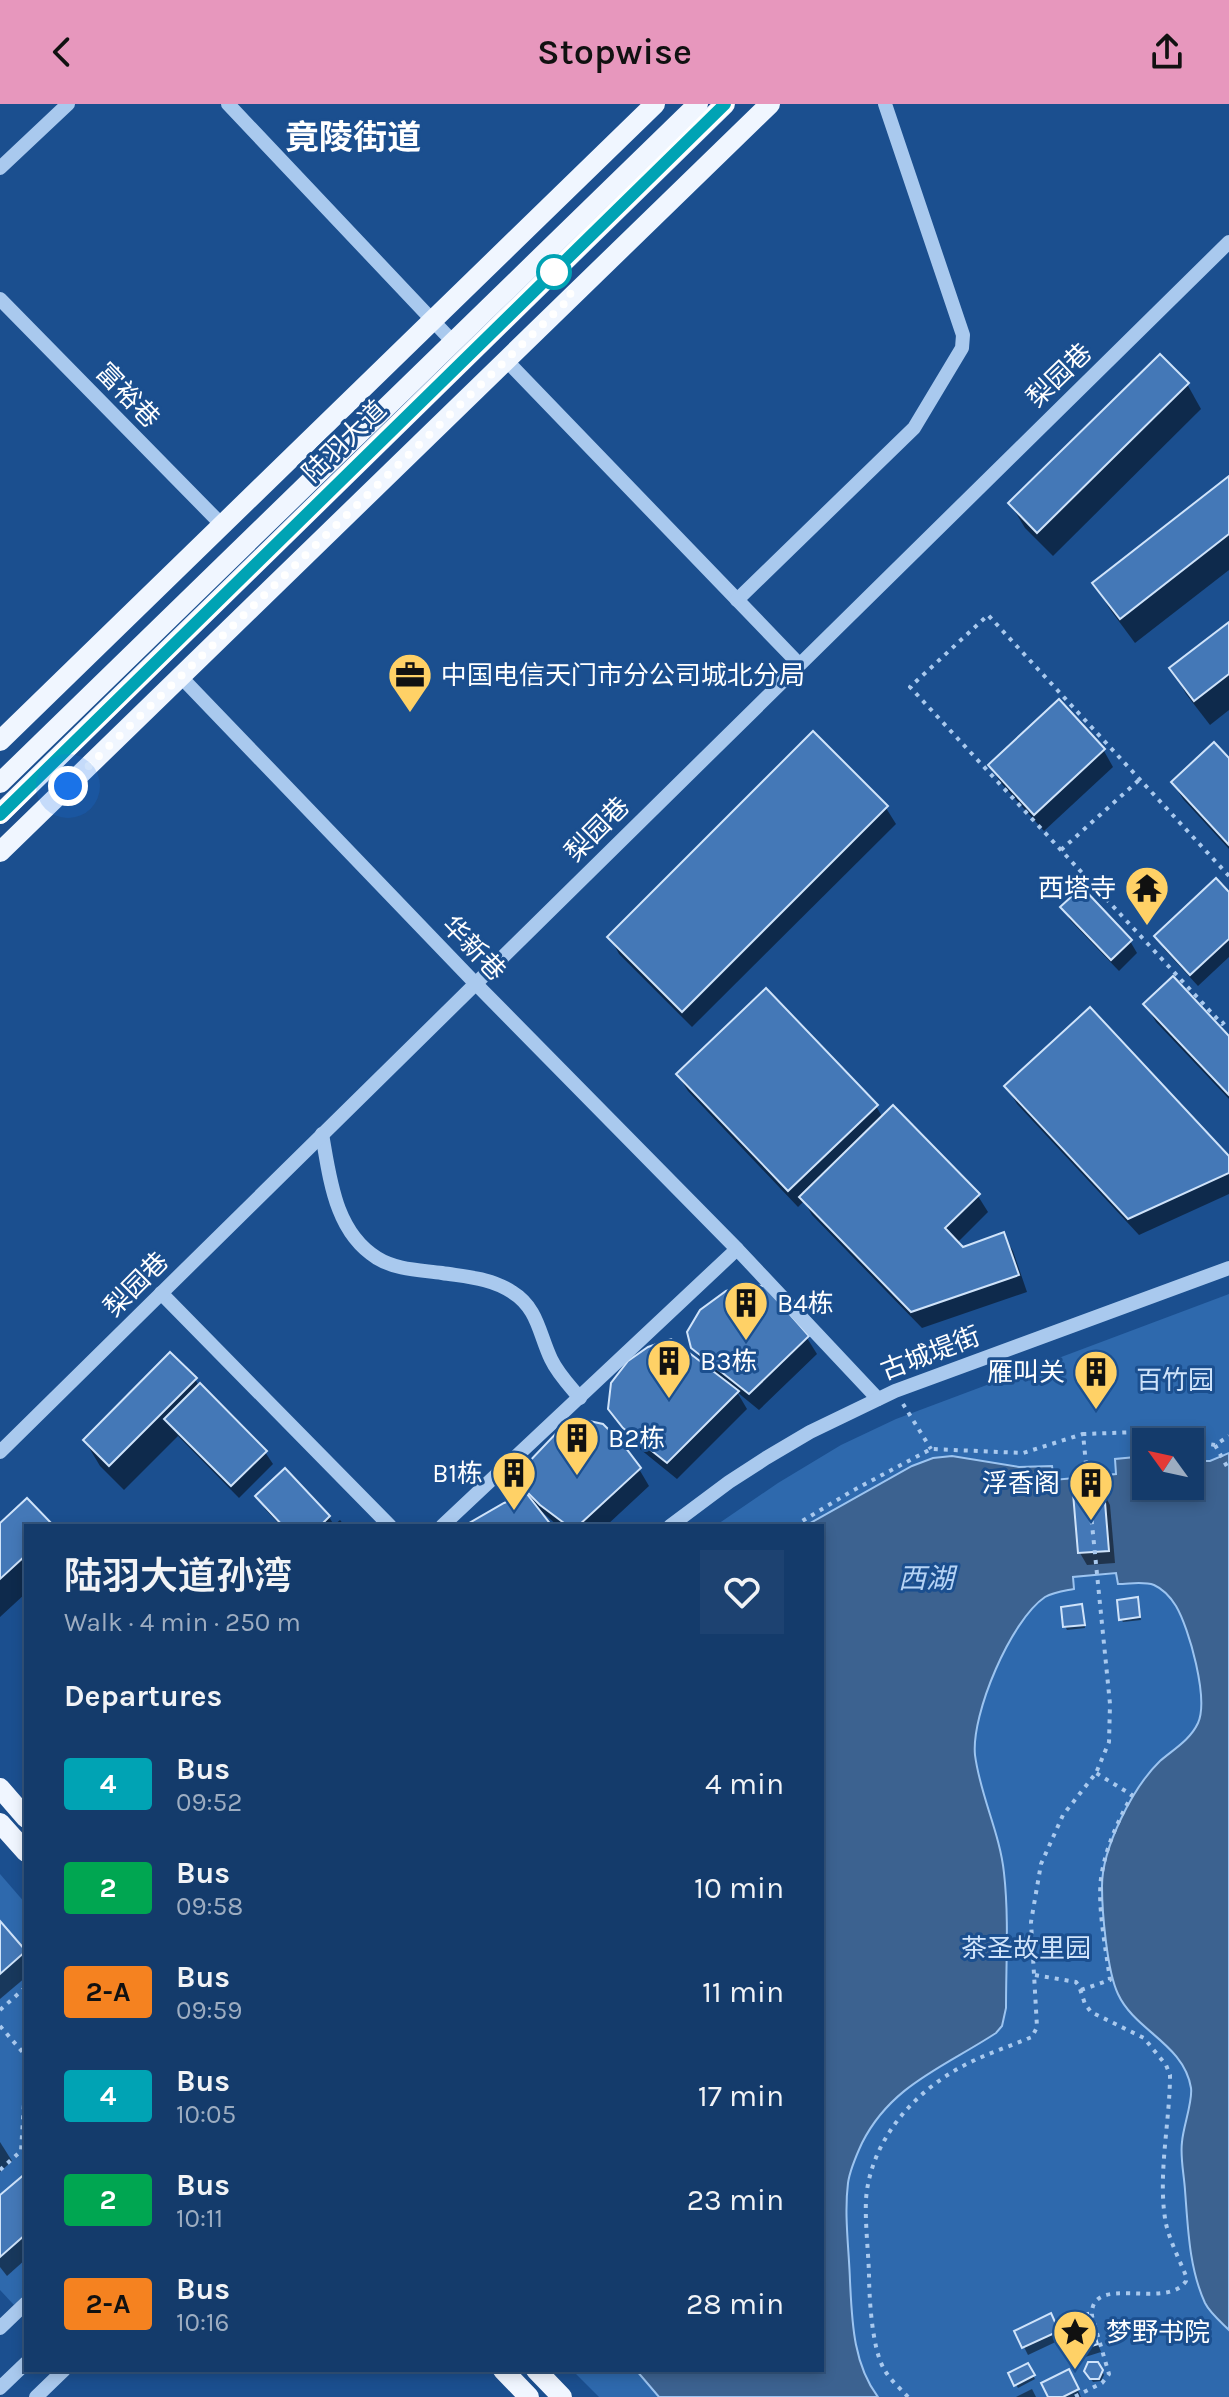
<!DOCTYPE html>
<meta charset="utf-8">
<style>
:root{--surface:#143b6b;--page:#1d4271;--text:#f1f3f6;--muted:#9dadc1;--line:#33557e;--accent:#e797bd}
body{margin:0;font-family:Karla,"Noto Sans SC",sans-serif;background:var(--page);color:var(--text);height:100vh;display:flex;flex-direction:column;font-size:30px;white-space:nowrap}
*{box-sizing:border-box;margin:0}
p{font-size:26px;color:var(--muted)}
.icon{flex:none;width:44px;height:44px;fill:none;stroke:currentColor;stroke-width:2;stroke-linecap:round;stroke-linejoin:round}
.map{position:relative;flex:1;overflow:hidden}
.side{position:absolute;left:24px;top:1420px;width:800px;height:848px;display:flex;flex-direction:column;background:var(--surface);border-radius:0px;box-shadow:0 4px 12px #0003,0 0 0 2px var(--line)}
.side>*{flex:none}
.badge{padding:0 16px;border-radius:6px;font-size:28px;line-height:52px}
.needle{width:52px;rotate:303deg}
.tools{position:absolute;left:1132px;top:1324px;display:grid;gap:16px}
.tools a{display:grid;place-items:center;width:72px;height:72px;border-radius:0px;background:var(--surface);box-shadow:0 4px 12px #0003,0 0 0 2px var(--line);font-size:40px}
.you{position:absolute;width:40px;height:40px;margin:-20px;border:6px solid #fff;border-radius:50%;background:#1a73e8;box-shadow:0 0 0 12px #1a73e833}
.map>.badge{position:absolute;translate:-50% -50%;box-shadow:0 0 0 4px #fff}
h2{padding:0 40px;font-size:30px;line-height:72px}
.round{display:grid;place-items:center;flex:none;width:84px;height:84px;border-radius:0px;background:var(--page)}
.head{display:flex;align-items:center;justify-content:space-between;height:136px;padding:0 40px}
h1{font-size:38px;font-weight:600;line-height:60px}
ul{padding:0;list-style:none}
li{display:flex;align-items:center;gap:24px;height:104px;padding:0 40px}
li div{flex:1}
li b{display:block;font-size:30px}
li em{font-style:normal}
li .badge{min-width:88px;font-weight:700;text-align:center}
header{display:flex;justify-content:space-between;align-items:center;height:104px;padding:0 40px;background:var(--accent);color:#111;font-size:36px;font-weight:600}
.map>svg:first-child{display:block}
</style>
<header><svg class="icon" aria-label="back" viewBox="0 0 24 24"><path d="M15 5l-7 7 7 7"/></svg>Stopwise<svg class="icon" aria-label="share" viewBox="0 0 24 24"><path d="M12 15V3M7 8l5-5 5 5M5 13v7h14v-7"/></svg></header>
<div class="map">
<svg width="1229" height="2293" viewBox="0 0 1229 2293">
<rect width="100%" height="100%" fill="#1b4f8f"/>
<g fill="#2e69ad" fill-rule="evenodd">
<path d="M1229,1190V2293H599L572,2266H822V1422H715L778,1379L841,1341L896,1315ZM1146,1338H1190V1382H1146Z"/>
<path d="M0,1770L26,1800V2189L14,2201L0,2186Z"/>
</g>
<path fill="#3c6290" stroke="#9cc4f0" stroke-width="2" d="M1229,1349V2226C1221,2218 1210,2209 1205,2199C1189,2164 1188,2124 1185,2086C1184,2070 1180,2053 1182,2038C1183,2023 1193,1997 1191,1984C1184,1940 1135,1927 1118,1890C1107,1867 1102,1808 1102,1782C1102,1744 1133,1683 1160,1657C1174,1645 1190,1636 1198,1619C1209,1595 1189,1524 1176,1502C1171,1494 1163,1485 1154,1481C1143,1477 1130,1480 1118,1480L1116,1469L1073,1473L1074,1485C1064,1487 1054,1488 1045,1493C1011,1516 971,1610 975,1651C980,1691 1000,1729 1004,1769C1009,1813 1006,1860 1006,1904L1002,1922L996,1929C944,1963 891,1981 862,2039C856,2052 850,2065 848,2079C844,2111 849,2145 850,2177C852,2217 853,2260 878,2293H659L636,2266H822V1422H805L912,1362L933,1354L952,1352L1019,1363L1052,1362L1054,1376L1116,1370L1115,1355L1146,1352V1382H1190V1357H1210Z"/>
<g fill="#0007">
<path d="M1187,280L1201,305L1053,452L1025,424L1010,399Z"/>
<path d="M1229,374V466L1135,539L1109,504L1094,479Z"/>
<path d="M1229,520V606L1210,621L1186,590L1172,565Z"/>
<path d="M1059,598L1104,647L1113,663L1044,727L1000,678L990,661Z"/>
<path d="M1229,657V745L1183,695L1173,679Z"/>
<path d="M886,704L896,720L692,923L619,850L610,833Z"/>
<path d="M1229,791V853L1198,882L1164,845L1157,832Z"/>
<path d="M1063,803L1130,837L1137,849L1119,867L1070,816Z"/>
<path d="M1146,901L1229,935V995L1156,918Z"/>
<path d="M678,971L876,1002L883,1014L978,1092L988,1108L957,1139L963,1145L1003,1131L1013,1147L1027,1188L922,1224L812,1111L804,1097L798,1103L688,987Z"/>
<path d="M1007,983L1229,1055V1090L1139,1131L1017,1000Z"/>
<path d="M807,1234L817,1250L759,1306L737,1288L747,1305L677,1375L635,1341L610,1305L704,1262L693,1243Z"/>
<path d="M195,1275L199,1282L265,1348L273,1360L239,1394L178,1332L124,1386L100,1362L85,1337Z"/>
<path d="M639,1365L649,1382L606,1422H558L540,1406L538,1408L549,1422H467L505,1401L529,1391L524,1383Z"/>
<path d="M1103,1388L1110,1401L1115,1459L1087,1461L1080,1449Z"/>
<path d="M258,1392L329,1413L334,1421L340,1416L345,1422H281L265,1405Z"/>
<path d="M0,1422H51H26V1489L0,1513Z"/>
<path d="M1137,1495L1141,1516L1123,1518L1121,1515Z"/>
<path d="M1081,1503L1085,1524L1067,1526L1065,1522Z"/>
<path d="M0,1820L26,1851V1873L0,1895Z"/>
<path d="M0,2038L12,2057L0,2068Z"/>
<path d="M26,2071V2155L7,2172L0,2163V2093Z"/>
<path d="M1087,2212L1101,2248L1082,2254L1068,2218Z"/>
<path d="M1055,2220L1062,2235L1028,2251L1024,2243Z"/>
<path d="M1028,2262L1035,2275L1018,2284L1010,2270Z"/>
<path d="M1102,2267L1104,2271L1101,2277L1093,2278L1088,2271Z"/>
<path d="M1073,2275L1081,2293H1050Z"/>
<path d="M1032,2285L1036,2293H1016Z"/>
</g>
<g fill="#4478b7" stroke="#cfe3fa" stroke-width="2">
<path d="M1160,250L1189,279L1037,429L1008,399Z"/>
<path d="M1229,372V430L1120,515L1092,479Z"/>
<path d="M1229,518V570L1194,597L1169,564Z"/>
<path d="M1059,595L1105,645L1034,711L988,661Z"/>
<path d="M813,627L888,702L682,908L607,833Z"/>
<path d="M1214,638L1229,654V741L1171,678Z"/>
<path d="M1216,774L1229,788V835L1190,871L1154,832Z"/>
<path d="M1082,783L1132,836L1111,856L1060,803Z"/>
<path d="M1173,872L1229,932V991L1143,900Z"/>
<path d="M766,884L878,1001L788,1087L676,970Z"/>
<path d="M1090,903L1229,1052V1069L1128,1115L1004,982Z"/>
<path d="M893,1001L980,1090L945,1124L963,1143L1004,1128L1019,1171L911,1208L799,1093Z"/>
<path d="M747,1181L765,1182L809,1232L749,1290L691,1244L687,1228L700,1206L726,1187Z"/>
<path d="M671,1235L739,1287L667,1359L623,1324L608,1305L611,1279L628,1257L648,1243Z"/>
<path d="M170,1248L197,1274L109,1362L83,1336Z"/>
<path d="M200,1279L267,1347L231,1382L164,1315Z"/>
<path d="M580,1315L603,1320L622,1339L641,1364L578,1422H568L540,1401L522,1383L525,1362L562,1323Z"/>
<path d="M285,1364L330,1412L320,1422H283L255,1392Z"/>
<path d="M1104,1386L1109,1447L1078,1449L1073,1389Z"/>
<path d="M527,1390L552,1422H464L504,1399Z"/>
<path d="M27,1394L54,1422H26V1451L0,1475V1419Z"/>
<path d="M1138,1493L1140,1513L1119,1516L1117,1496Z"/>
<path d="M1082,1500L1085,1521L1063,1523L1061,1503Z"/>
<path d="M0,1817L26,1847L0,1870Z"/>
<path d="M26,2069V2130L0,2153V2091Z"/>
<path d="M1051,2209L1059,2227L1022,2244L1014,2227Z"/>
<path d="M1088,2209L1098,2240L1075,2247L1066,2217Z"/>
<path d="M1088,2258H1098L1103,2266L1099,2275H1090L1084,2267Z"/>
<path d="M1028,2259L1035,2271L1014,2282L1008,2269Z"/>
<path d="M1069,2265L1079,2285L1063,2293H1048L1041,2279Z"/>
</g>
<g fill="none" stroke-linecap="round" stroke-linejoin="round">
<g stroke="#a9c9ee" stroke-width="4" stroke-dasharray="4 6" stroke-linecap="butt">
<path d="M1061,746L1139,676"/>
<path d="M1229,772L988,511L910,583L1222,920L1229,914"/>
<path d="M903,1300L931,1345"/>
<path d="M1215,1341L1229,1366"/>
<path d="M794,1422L852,1387L931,1345L1023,1349L1083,1330"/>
<path d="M1035,1871L1076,1878L1079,1882L1085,1900L1091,1908L1144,1934L1166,1961L1170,1971C1170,2018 1157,2073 1166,2120C1170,2137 1179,2155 1186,2172V2177C1167,2207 1089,2168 1092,2212L1109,2270L1102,2279L1074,2293"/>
<path d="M1081,1886L1110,1876C1106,1845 1096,1798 1102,1768C1107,1740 1119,1715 1132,1691L1096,1669"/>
<path d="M0,1906L26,1883"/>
<path d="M0,1922L26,1952"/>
<path d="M0,2066L21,2047L26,1967"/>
<path d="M908,2293C900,2284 890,2276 884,2265C872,2245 869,2193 869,2169C868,2144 865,2119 866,2095C871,2032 920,1981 975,1956C992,1948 1010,1942 1027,1935L1032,1933L1037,1923L1031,1818L1041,1760L1063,1711L1096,1669L1109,1638L1110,1600L1083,1330L1137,1328L1215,1341L1229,1332"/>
</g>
<g stroke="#a9c9ee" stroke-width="14">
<path d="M228,0L453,238"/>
<path d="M0,64L68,0"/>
<path d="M0,195L222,421"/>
<path d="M506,256L799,560"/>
<path d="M737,496L914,324L962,244L963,231L885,0"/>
<path d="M181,573L475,879L737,1145L878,1295"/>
<path d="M322,1030C330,1075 335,1128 377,1154C396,1166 421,1166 442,1169C467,1173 491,1174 512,1188C538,1204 539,1230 551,1255C558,1270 569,1281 580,1294"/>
<path d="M161,1189L390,1422"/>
<path d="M0,1348L1229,138"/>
<path d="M442,1422L737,1145"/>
<path d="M670,1422L729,1378L766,1354L810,1328L895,1287L1229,1164"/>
<path d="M0,2224L26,2199"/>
<path d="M0,2284L26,2259"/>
<path d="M36,2293L64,2266"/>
</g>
<g stroke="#f0f6ff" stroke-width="20">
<path d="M0,637L655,0"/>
<path d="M0,679L698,0"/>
<path d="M0,710L725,0"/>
<path d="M0,748L770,0"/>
<path d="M0,1684L26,1714"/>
<path d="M0,1719L26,1748"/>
<path d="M503,2266L529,2293"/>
<path d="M536,2266L562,2293"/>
</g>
</g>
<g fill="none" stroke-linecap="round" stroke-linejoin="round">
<g stroke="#fff" stroke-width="18">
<path id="line" d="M0,711L725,0"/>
</g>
<use href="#line" stroke="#00a3b4" stroke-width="12"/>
<path stroke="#fff" stroke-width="8" stroke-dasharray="0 14.4" d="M68,682L572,192L554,168"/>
</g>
<defs>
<g id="office-pin" transform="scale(2.3)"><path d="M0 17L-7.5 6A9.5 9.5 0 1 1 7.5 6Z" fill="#ffd166" stroke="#1b4f8f"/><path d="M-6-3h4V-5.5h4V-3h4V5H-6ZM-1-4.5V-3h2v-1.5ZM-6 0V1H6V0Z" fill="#111"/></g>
<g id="temple-pin" transform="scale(2.3)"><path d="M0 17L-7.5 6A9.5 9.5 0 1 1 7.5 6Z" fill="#ffd166" stroke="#1b4f8f"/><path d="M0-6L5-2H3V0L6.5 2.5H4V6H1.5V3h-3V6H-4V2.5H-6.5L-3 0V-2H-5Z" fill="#111"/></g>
<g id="building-pin" transform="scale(2.3)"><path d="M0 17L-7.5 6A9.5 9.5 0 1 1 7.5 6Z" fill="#ffd166" stroke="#1b4f8f"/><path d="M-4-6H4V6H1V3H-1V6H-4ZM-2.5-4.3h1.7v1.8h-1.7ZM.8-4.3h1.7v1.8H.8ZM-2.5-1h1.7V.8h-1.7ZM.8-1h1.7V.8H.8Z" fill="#111"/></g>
<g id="sight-pin" transform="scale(2.3)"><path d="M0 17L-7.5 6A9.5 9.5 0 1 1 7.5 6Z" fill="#ffd166" stroke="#1b4f8f"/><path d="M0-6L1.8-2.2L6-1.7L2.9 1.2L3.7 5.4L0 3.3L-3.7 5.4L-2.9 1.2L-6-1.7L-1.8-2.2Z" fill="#111"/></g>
</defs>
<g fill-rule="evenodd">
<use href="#office-pin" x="410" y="571"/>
<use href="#temple-pin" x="1147" y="784"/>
<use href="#building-pin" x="746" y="1199"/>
<use href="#building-pin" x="669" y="1257"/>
<use href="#building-pin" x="1096" y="1268"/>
<use href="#building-pin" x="577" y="1334"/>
<use href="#building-pin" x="514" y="1369"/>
<use href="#building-pin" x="1091" y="1379"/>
<use href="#sight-pin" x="1075" y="2228"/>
</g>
<circle fill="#fff" stroke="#00a3b4" stroke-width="4" cx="554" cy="168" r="16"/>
<g text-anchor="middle" stroke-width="6" stroke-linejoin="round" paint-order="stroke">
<g font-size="26" fill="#fff" stroke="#1b4f8f">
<text transform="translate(1059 271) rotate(-44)" y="9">梨园巷</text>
<text transform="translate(128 291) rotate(46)" y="9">富裕巷</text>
<text transform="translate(344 337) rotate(-44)" y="9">陆羽大道</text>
<text transform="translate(597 725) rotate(-45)" y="9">梨园巷</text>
<text transform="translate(474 844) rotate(46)" y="9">华新巷</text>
<text transform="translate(136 1180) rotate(-45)" y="9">梨园巷</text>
<text transform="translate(930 1249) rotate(-21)" y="9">古城堤街</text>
</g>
<g font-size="26" fill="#fff" stroke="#1b4f8f" text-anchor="start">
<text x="441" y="580">中国电信天门市分公司城北分局</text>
<text x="1116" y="793" text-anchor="end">西塔寺</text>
<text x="777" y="1208">B4栋</text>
<text x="700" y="1266">B3栋</text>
<text x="1065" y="1277" text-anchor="end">雁叫关</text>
<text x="608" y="1343">B2栋</text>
<text x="483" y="1378" text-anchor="end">B1栋</text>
<text x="1060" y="1388" text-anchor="end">浮香阁</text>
<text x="1106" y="2237">梦野书院</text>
</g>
<g font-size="26" fill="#cfe3fa" stroke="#1b4f8f">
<text x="1175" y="1285">百竹园</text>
<text x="1026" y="1853">茶圣故里园</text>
</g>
<g font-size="28" font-style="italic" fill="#b5d3f5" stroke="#1b4f8f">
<text x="926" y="1484">西湖</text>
</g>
<g font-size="34" font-weight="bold" fill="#fff" stroke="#1b4f8f">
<text x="353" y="45">竟陵街道</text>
</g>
</g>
</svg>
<div class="tools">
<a><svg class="needle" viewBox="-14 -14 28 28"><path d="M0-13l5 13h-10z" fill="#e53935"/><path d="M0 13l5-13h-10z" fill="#9dadc1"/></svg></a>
</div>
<div class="you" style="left:68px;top:682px"></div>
<section class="side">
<div class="head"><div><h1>陆羽大道孙湾</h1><p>Walk · 4 min · 250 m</p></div><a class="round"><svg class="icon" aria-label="heart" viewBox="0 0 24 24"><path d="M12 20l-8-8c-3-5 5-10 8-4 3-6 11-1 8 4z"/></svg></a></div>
<h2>Departures</h2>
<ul>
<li><span class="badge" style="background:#00a3b4;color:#fff">4</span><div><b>Bus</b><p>09:52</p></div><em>4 min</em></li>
<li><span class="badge" style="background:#00a651;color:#fff">2</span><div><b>Bus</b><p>09:58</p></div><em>10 min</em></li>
<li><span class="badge" style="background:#f58220;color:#111">2-A</span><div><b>Bus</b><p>09:59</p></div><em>11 min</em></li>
<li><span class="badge" style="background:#00a3b4;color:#fff">4</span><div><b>Bus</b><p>10:05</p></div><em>17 min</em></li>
<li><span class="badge" style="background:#00a651;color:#fff">2</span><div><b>Bus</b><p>10:11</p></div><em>23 min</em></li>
<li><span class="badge" style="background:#f58220;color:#111">2-A</span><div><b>Bus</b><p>10:16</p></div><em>28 min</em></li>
</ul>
</section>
</div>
